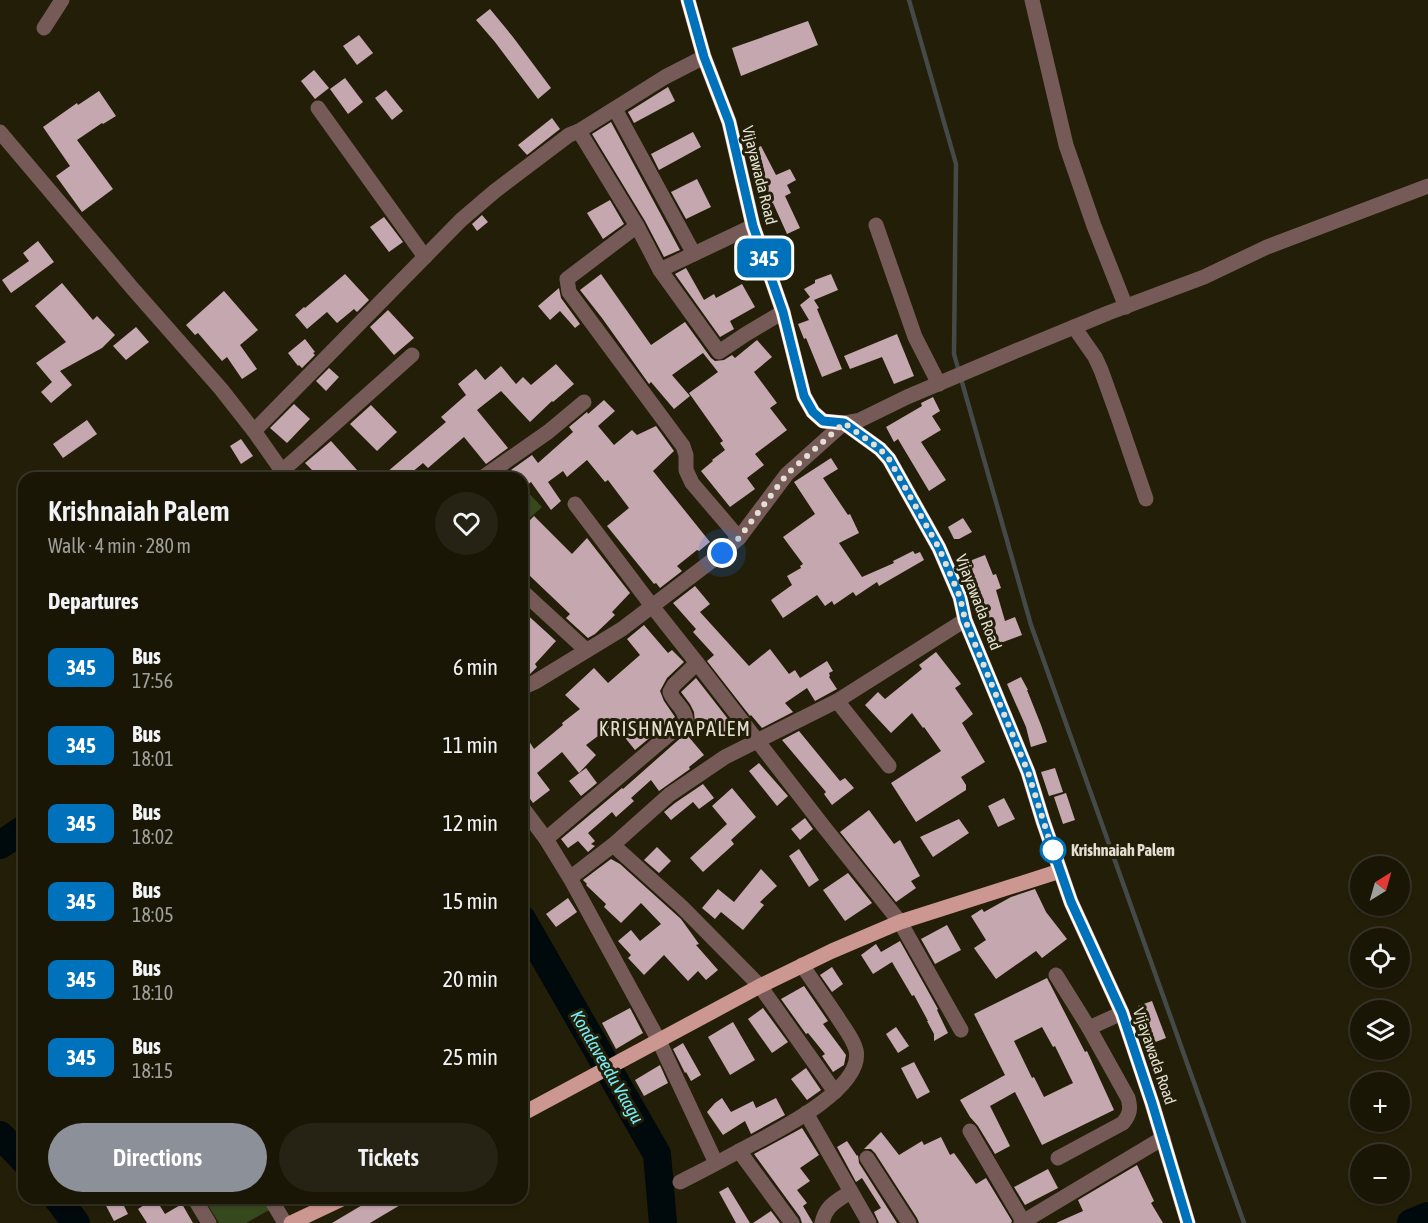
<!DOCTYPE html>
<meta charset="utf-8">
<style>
:root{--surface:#1a1606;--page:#272314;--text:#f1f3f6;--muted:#9f9f9b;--line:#383528;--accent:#8c9099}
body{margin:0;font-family:"Asap Condensed",sans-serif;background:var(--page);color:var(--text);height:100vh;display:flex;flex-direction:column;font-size:22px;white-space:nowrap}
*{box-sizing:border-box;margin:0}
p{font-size:20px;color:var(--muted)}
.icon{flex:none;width:33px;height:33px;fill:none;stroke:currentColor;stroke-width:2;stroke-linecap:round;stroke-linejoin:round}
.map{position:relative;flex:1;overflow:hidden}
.drawer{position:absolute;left:18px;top:472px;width:510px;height:732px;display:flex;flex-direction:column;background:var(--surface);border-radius:18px;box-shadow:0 2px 4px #0004,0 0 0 2px var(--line)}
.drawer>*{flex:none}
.badge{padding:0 12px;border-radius:9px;font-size:21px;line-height:39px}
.needle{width:39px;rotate:37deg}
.buttons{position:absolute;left:1350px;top:856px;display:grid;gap:12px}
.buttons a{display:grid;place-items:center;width:60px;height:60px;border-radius:50%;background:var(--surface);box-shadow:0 2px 4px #0004,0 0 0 2px var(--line);font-size:30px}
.you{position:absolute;width:30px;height:30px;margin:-15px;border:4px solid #fff;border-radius:50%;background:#1a73e8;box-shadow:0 0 0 9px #1a73e833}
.map>.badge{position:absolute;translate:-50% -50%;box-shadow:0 0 0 3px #fff}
h2{padding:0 30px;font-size:22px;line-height:54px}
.round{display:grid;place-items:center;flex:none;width:63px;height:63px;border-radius:32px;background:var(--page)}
.overview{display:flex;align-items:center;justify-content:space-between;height:102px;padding:0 30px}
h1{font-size:28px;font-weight:600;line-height:45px}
.action{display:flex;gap:12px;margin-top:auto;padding:12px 30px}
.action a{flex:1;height:69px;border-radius:36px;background:var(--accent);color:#fff;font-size:24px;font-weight:600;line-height:69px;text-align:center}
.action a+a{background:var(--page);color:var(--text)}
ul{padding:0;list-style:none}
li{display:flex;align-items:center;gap:18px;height:78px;padding:0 30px}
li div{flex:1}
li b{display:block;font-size:22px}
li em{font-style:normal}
li .badge{min-width:66px;font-weight:700;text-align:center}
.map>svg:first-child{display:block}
</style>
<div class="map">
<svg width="1428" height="1223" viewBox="0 0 1428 1223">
<rect width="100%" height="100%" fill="#231e08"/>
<g fill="#36491e">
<path d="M522,486L542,507L522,525Z"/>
<path d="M204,1199H264L271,1209L246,1223H219Z"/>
</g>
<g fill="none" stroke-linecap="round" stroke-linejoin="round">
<path stroke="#444a48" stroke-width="4.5" d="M909,0L956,164L954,354L1031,625L1244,1223"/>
<g stroke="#00090c" stroke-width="28">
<path d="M0,845L24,829"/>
<path d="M522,919L657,1154L663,1223"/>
<path d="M0,1135L24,1160"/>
<path d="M57,1198L76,1223"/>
<path d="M1411,1223L1428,1216"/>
</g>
</g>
<g fill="#c5a7af" fill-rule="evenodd">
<path d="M490,9L513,37L551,88L538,99L495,42L476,20Z"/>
<path d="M808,21L818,45L741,76L732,48Z"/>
<path d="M359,35L373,53L357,65L343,46Z"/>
<path d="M314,70L329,88L315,99L301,81Z"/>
<path d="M345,78L363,102L348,114L330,89Z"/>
<path d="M668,87L675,101L634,123L628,112Z"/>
<path d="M386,90L403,111L392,120L375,98Z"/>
<path d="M99,91L116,116L103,124L102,123L77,140L113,189L82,212L56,176L70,166L43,127L77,103L78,105Z"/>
<path d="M552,118L560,129L527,155L518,145Z"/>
<path d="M611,122L680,250L664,257L645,221L592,134Z"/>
<path d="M693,132L701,147L659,170L651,154Z"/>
<path d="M761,146L776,175L790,169L796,180L787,185L791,193L785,196L800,228L787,234L773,203H772L763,186L746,154Z"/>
<path d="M697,179L711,207L686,219L671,192Z"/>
<path d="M610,200L624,224L603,239L587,213Z"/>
<path d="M482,215L488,222L477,231L472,224Z"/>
<path d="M384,217L403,242L389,252L370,227Z"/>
<path d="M38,241L54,262L11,293L2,280L29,261L23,253Z"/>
<path d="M686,268L704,300L714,294L716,298L742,284L755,307L730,321L734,329L720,337L675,274Z"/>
<path d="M345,274L369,300L357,312L354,309L337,323L327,312L307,329L295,315L304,307L305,308Z"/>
<path d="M601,274L651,345L685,322L711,358L715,361L724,360L732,355L735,358L757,340L772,357L754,372L777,403L770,408L787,430L755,454L764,465L747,478L755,489L730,507L701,471L713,461L712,460L725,450L720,443L723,441L689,393L718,372L703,353L672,375L690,396L674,409L651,382L649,384L602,318L580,290Z"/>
<path d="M831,274L838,290L814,300L819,308L817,309L842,369L822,377L806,338L804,339L798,324L809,320L800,305L810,297L804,289L815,283V280Z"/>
<path d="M62,283L93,320L97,316L115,335L102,348L60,371L72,385L51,403L41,392L52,382L36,363L66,342L35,306Z"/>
<path d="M559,288L561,298L580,324L575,328L560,311L550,320L538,306Z"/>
<path d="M224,291L258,330L240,345L257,369L242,379L227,357L222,361L198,333L195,335L186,325Z"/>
<path d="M388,310L414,338L394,355L370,327Z"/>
<path d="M136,327L149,342L126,360L113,346Z"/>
<path d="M897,334L914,376L894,384L882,357L850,369L844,356Z"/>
<path d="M305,339L315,352L313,353L315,355L302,368L299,365L298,366L288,353Z"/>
<path d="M556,364L574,384L553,402L552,401L530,422L501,391L477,410L508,448L486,464L464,437L428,468L423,463L405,478H380L446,422L441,417L466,395L458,384L476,369L485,380L501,366L516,384L523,377L531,385Z"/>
<path d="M329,368L339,377L326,391L316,381Z"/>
<path d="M933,397L940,411L932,416L941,430L921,442L946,480L929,491L898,439L894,442L886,427L922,406L921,403Z"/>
<path d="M604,400L615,411L598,426L614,445L632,430L637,435L656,426L674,451L653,471L710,542L699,551L697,550L677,566L682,571L660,588L656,583L654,584L607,526L629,508L608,480L605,482L587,460L567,477L563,471L548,482L561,501L551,510L531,482L525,487L522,483V478H518L511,470L532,455L538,463L573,432L569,427L587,412L588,414Z"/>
<path d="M294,404L310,419L287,443L270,428Z"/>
<path d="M371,405L397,432L377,451L350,424Z"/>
<path d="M87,420L97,434L63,458L53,444Z"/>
<path d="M241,439L253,456L241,464L230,446Z"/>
<path d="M331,441L357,470L348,478H320L305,463Z"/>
<path d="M831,458L838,469L823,478L848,515L850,514L859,533L839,543L862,577L894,563L893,561L913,551L915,554L920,552L924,560L879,586L877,582L856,596L853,592L834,605L832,601L825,606L817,595L783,618L771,600L792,585L787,576L801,568L800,566L803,564L783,537L815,514L794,482Z"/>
<path d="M534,516L572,554L587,538L630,593L612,612L615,615L595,634L588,638L566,618L570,614L529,575L522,582V528Z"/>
<path d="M963,518L972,532L959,539H954L948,527Z"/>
<path d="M985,555L993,575L996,574L1001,588L996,590L1005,621L1015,617L1022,635L998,644L967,562Z"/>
<path d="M695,586L710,604L700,612L749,666L770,649L789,674L795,670L800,678L827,661L833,671L829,673L830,676L829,677L837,689L815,701L807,688L785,703L793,712L762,728L751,715L750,716L707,661L714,655L693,632L696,629L673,603Z"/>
<path d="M522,610L556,641L535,664L537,667L530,674L522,677Z"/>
<path d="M644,625L668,653L672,650L684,662L667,678L660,691L664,701L675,717L635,750L614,724L586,745L596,755L579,773L562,752L537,773L550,790L533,803L522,788V730L534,749L563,725L562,723L580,709L565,695L594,668L608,683L640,655L627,639Z"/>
<path d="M936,652L961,684L955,688L973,714L962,723L985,762L961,777L966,785V790L916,822L891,783L941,751L924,727L923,728L912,713L891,733L865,705L878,692L885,699L922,669L919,665Z"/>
<path d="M1021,677L1028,690H1027L1041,725L1047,742L1031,747L1026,727L1007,684Z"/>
<path d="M696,678L735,728L722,738L706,719L688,736L704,755L689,767L690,769L659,791L651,780L631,798L634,801L616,817L612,812L588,833L595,841L591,844L595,846L588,852L578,841L568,848L561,839L622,788L623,789L693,727L695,723L694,712L690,704L681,692Z"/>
<path d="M799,731L840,781L845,778L854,788L832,805L824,794L826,792L782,740Z"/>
<path d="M759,763L788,796L777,806L749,771Z"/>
<path d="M586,768L597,783L581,796L569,781Z"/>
<path d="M1055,768L1063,792L1049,796L1041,772Z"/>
<path d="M703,784L714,798L699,809L693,802L671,820L664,812L675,803Z"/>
<path d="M732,788L756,817L731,840L734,844L703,872L690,858L727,824L712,806Z"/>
<path d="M1066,793L1075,820L1063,824L1054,797Z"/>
<path d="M1004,798L1015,819L998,827L988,806Z"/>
<path d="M869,810L894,844L900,840L920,876L911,881L916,888L896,902L840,832Z"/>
<path d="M805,818L813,829L800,840L791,829Z"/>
<path d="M959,819L969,833L933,857L920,837Z"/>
<path d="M657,847L671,861L659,873L644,860Z"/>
<path d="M799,849L819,880L809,887L789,856Z"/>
<path d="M611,859L620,864L681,919L699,944L696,945L718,970L706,980L698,971L688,981L664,955L644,975L628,958L631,955L618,941L631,930L640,941L661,924L641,903L621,923L604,907L606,904L586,885L587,884L583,880Z"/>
<path d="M761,869L777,886L760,902L764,905L743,930L721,912L715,919L702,908L718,889L734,902Z"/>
<path d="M848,873L872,903L845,921L823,890Z"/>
<path d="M1035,889L1046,912L1067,939L1042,958L1036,951L996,979L974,948L986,940L971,916L982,909L984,912L1011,897Z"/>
<path d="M568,898L577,912L556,927L546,914Z"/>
<path d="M947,925L961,950L935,964L921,939Z"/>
<path d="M900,941L938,1009L937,1010L948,1033L934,1041V1034L927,1021H928L914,995L912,996L892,962L873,974L861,955L876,944L881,952Z"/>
<path d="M832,967L843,984L832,992L820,975Z"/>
<path d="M1047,978L1085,1052L1087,1051L1114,1110L1042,1145L1015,1092L990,1106L1010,1146L995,1154L978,1126L970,1117L960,1100L1005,1075L974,1014ZM1042,1027L1053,1047L1055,1046L1073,1083L1044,1097L1034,1077L1032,1078L1014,1041Z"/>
<path d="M804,986L828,1021L823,1024L846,1055L844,1065L833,1072L822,1056L825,1054L808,1033L806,1034L781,999Z"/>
<path d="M1152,1001L1166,1038L1153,1043L1138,1006Z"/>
<path d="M630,1008L643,1033L616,1049L602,1023Z"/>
<path d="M763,1008L788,1042L772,1053L748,1019Z"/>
<path d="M733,1022L755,1060L730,1075L708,1037Z"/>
<path d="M896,1027L909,1046L898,1053L886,1034Z"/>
<path d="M683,1043L701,1075L691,1081L686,1072L685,1073L673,1049Z"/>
<path d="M914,1062L930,1092L917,1099L901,1068Z"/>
<path d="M660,1065L668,1083L644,1096L635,1080Z"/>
<path d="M806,1068L821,1090L807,1100L791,1079Z"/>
<path d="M722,1098L731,1112L753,1101L756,1108L776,1098L785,1115L751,1134L745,1121L723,1135L707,1112L715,1103Z"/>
<path d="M802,1128L819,1155L800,1168L810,1181L797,1190L807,1203L803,1206L813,1223H802L800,1217L754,1154Z"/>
<path d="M881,1132L899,1155L922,1141L924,1145L941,1137L950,1155L954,1153L976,1184L986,1178L1012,1221L1011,1223H919L917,1218L875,1153L871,1149H864Z"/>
<path d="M847,1141L857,1156L858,1155L859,1163L897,1223H879L874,1212L881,1208L862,1178L856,1182L837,1147Z"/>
<path d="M1137,1165L1154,1201L1151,1203L1163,1223H1056L1083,1211L1078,1200Z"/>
<path d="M1048,1169L1058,1188L1025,1205L1014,1187Z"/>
<path d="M728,1187L750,1223H736L719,1192Z"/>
<path d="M102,1198H120L128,1214L114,1221Z"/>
<path d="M155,1198L165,1214L182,1204L193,1223H147L138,1209Z"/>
<path d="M374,1198H412L370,1223H332Z"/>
<path d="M771,1211L780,1223H753Z"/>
</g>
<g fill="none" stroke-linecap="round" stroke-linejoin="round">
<g stroke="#755a57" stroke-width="15">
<path d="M1032,0L1066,145L1094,226L1126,307"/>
<path d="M44,28L62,0"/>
<path d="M318,108L425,257"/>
<path d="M615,109L694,254"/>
<path d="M579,131L637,226L660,270L719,352L746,334L783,312"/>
<path d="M0,132L133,289L221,389L254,431L287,478"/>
<path d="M876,225L915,337L939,384"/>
<path d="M637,226L567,279L569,292L683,446L686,455V470L692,483L739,538"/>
<path d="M660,270L753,226"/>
<path d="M1074,327L1095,357L1101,370L1118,417L1146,499"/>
<path d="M254,431L461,220L495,191L569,135L579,131L665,77L704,57"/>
<path d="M282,471L412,355"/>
<path d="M482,478L548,432L584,402"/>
<path d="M575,504L652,606L697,663L824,827L900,922L961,1030"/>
<path d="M522,591L586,650"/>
<path d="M522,688L535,682L622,629L722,553L739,538L787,474L844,423L860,420L907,397L1018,350L1108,313L1204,277L1267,247L1428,186"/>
<path d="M837,701L889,766"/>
<path d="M522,807L546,839L570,878L659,1041L716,1163"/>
<path d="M546,839L686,720C685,708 674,703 670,692L674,685L697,663"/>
<path d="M613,845L682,907L760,986L835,1092"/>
<path d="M570,878L613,845L669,795L725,757L837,701L965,620"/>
<path d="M1056,975L1089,1028L1122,1013"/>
<path d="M806,1113L869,1223"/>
<path d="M970,1131L1024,1223"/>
<path d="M739,1151L792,1223"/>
<path d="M867,1158L909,1223"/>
<path d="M1058,1158L1123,1123C1130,1114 1131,1109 1128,1098L1089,1028"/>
<path d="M680,1182C700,1172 721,1161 741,1150C769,1135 865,1090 856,1050C853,1038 844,1028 838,1018C826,1000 814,983 802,965"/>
<path d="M194,1198L209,1223"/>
<path d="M270,1198L285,1223"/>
<path d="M822,1223C826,1205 836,1202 850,1192"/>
<path d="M1021,1223L1163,1138"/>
</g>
<g stroke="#cd9791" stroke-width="15">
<path d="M688,0L704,57L729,122L753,226L783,312L804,396L813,412L823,421L844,423L880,449L889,459L939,548L960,597L965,620L1028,772L1043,821L1071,902L1122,1013L1152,1103L1188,1223"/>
<path d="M522,1114L760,986L832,951L900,922L1060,871"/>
<path d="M291,1223L344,1198"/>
</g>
</g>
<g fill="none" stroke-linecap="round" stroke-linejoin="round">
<g stroke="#fff" stroke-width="14">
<path id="line" d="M688,0L704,57L729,122L753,226L783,312L804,396L813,412L823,421L844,423L880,449L889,459L939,548L960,597L965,620L1028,772L1043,821L1071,902L1122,1013L1152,1103L1188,1223"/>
</g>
<use href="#line" stroke="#0072bc" stroke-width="9"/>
<path stroke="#e3e0d3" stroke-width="6" stroke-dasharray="0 10.8" d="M722,553L739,538L787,474L844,423L880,449L889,459L939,548L960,597L965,620L1028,772L1054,855L1053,850"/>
</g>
<circle fill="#fff" stroke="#0072bc" stroke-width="3" cx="1053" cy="850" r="12"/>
<g text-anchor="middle" stroke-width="6" stroke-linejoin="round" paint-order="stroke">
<g font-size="16" fill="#e3e0d3" stroke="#231e08">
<text transform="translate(760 175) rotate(76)" y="6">Vijayawada Road</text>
<text transform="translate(979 602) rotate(69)" y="6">Vijayawada Road</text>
<text transform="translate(1155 1056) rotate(71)" y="6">Vijayawada Road</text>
</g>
<g font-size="16" font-weight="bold" fill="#e3e0d3" stroke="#231e08" text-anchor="start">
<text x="1071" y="856">Krishnaiah Palem</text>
</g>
<g font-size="18" font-style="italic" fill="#77edfa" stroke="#231e08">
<text transform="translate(607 1067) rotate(60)" y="6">Kondaveedu Vaagu</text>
</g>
<g font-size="20" letter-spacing="1.5" fill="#e3e0d3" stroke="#231e08">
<text x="675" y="736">KRISHNAYAPALEM</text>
</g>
</g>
</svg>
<div class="buttons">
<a><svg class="needle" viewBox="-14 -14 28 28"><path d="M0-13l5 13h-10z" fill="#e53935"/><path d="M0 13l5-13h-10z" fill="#9f9f9b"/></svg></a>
<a><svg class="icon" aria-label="locate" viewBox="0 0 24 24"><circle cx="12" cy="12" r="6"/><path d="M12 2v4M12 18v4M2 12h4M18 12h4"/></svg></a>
<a><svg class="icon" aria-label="layers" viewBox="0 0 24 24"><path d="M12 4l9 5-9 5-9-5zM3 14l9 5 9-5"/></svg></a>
<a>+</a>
<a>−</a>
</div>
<div class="you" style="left:722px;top:553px"></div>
<b class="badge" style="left:764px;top:258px;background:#0072bc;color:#fff">345</b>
<section class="drawer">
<div class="overview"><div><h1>Krishnaiah Palem</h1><p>Walk · 4 min · 280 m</p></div><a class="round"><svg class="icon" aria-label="heart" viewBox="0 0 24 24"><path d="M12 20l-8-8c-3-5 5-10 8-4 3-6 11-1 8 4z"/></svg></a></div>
<h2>Departures</h2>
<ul>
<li><span class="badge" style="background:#0072bc;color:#fff">345</span><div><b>Bus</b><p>17:56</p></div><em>6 min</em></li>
<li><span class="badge" style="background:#0072bc;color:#fff">345</span><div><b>Bus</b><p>18:01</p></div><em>11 min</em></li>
<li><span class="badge" style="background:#0072bc;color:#fff">345</span><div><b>Bus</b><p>18:02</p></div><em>12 min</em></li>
<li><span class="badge" style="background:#0072bc;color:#fff">345</span><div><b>Bus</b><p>18:05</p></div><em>15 min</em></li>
<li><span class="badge" style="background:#0072bc;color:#fff">345</span><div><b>Bus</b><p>18:10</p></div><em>20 min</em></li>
<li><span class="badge" style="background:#0072bc;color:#fff">345</span><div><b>Bus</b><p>18:15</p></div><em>25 min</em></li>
</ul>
<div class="action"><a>Directions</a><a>Tickets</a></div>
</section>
</div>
